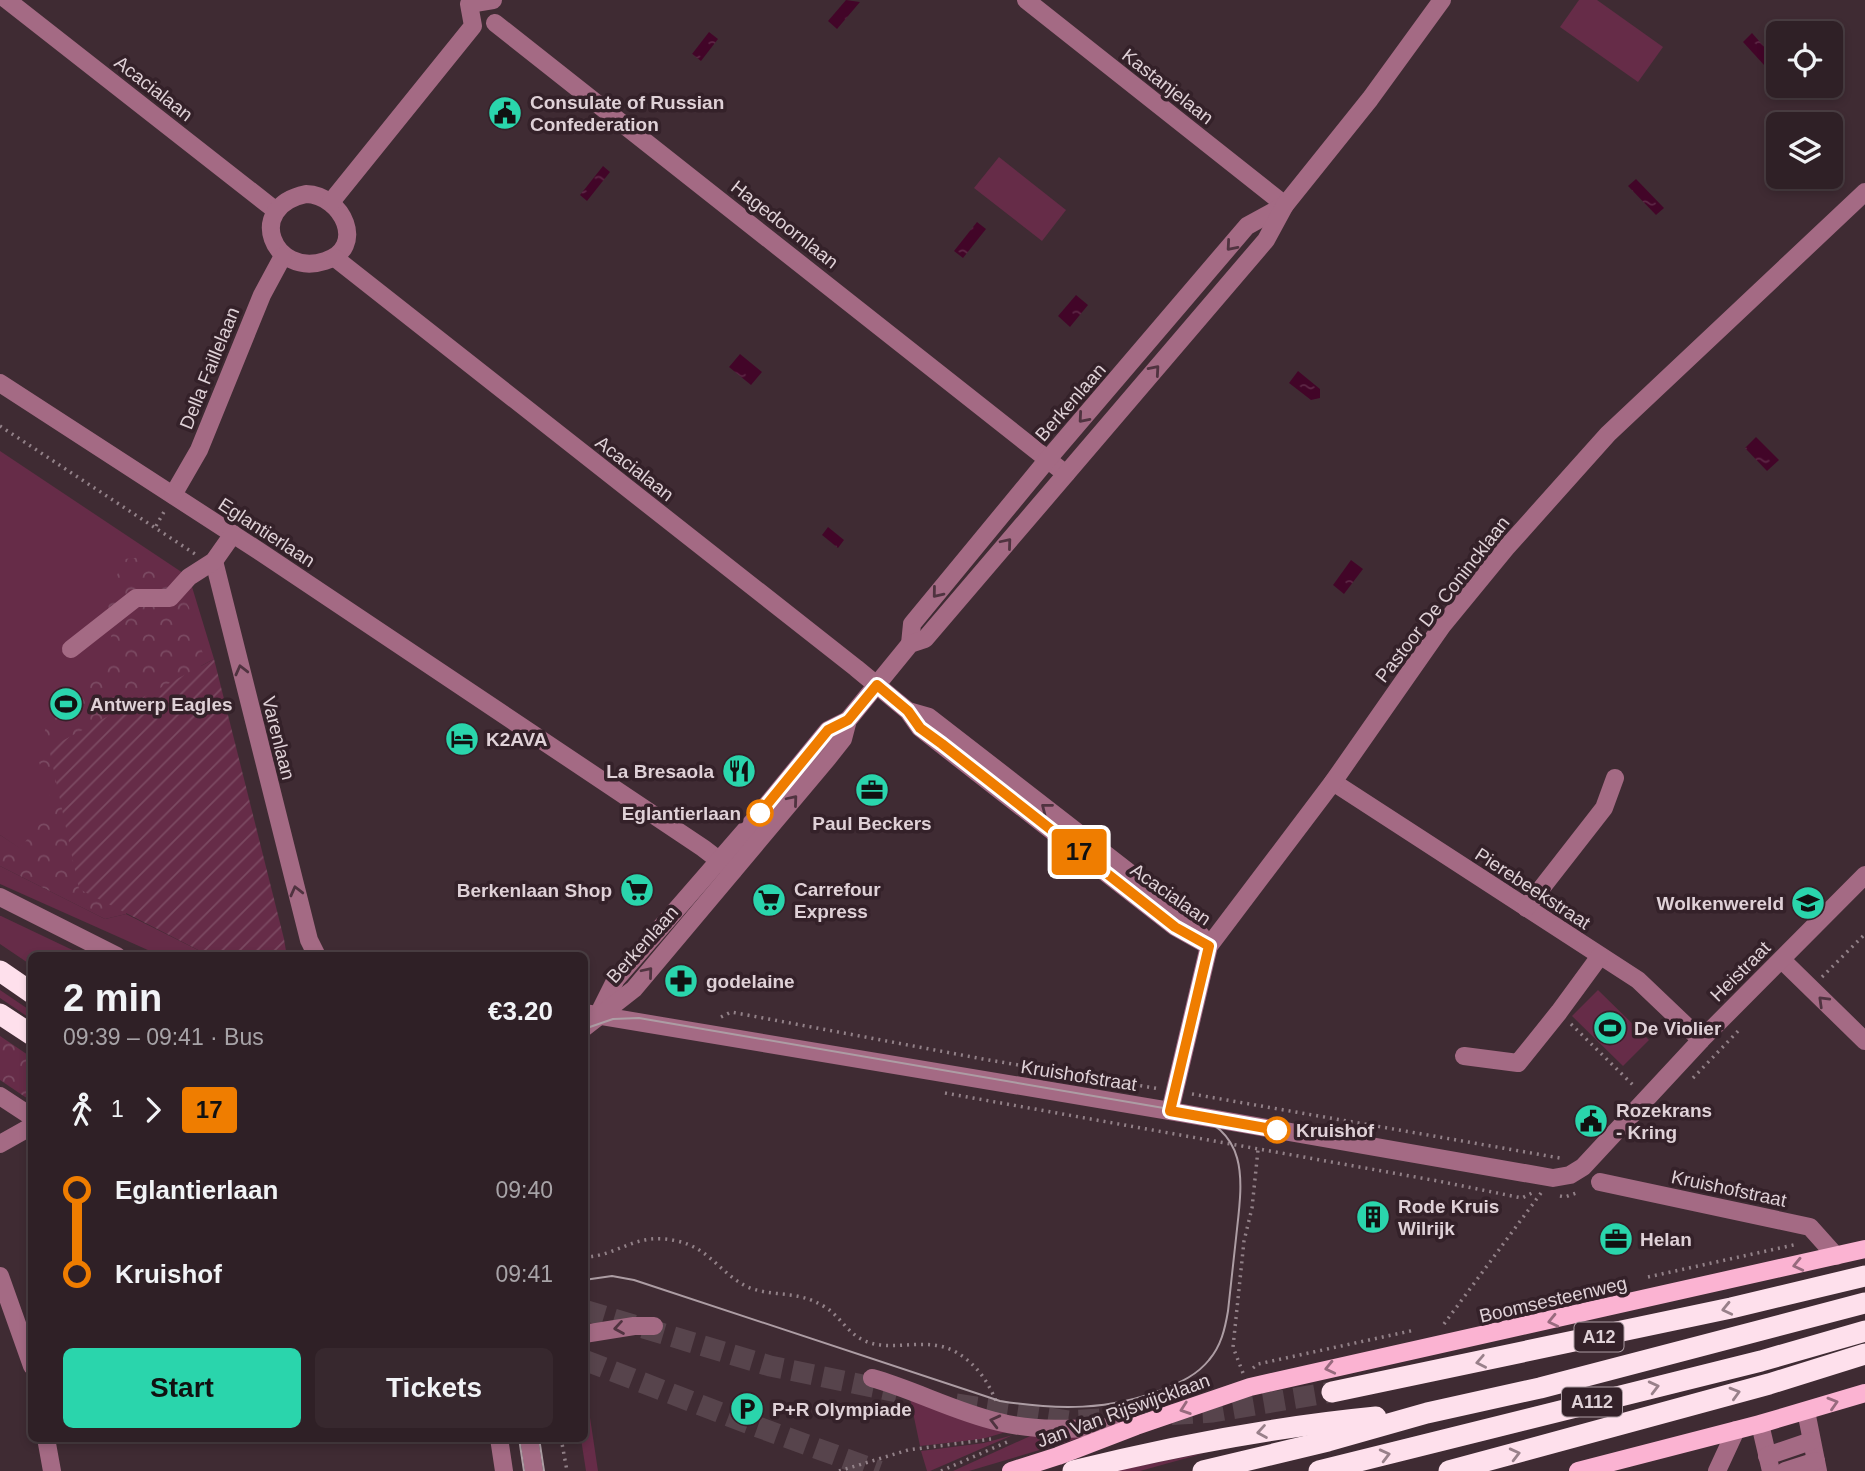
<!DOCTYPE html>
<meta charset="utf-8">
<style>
:root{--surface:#2f2026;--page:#37282e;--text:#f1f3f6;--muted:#a7a3a7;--line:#4a3e43;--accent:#2ad5ac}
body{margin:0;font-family:Arial,sans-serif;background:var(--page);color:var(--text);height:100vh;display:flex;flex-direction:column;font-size:26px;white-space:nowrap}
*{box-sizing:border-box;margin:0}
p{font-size:23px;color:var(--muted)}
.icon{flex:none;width:38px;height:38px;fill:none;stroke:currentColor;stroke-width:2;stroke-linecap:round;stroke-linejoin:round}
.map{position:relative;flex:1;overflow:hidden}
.side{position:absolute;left:28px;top:952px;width:560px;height:490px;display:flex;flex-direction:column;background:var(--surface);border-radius:10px;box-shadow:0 4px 10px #0003,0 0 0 2px var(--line)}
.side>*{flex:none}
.badge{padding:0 14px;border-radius:5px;font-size:24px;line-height:46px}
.fabs{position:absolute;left:1766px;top:21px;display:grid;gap:14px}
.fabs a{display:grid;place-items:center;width:77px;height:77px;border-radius:10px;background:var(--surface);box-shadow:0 4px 10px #0003,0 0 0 2px var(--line);font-size:35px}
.map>.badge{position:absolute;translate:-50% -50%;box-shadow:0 0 0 4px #fff}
.legs{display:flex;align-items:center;gap:10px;height:77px;padding:0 35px;font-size:23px}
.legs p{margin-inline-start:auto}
.overview{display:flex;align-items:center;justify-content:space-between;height:119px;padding:0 35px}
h1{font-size:38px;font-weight:700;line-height:52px}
.cta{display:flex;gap:14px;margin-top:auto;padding:14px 35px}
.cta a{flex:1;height:80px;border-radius:10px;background:var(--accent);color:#111;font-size:28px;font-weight:700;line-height:80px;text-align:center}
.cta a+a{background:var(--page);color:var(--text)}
ul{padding:0 35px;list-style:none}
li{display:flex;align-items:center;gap:24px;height:84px;font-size:26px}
li i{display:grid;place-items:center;width:10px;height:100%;margin:0 9px;background:currentColor}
li i::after{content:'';width:18px;height:18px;margin:-9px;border:5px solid;border-radius:50%;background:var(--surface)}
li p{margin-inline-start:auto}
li:first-child i{background:linear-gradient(#0000 50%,currentColor 0)}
li:last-child i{background:linear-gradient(currentColor 50%,#0000 0)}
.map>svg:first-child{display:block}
</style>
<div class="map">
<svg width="1865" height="1471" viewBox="0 0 1865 1471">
<defs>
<pattern id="forest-crowns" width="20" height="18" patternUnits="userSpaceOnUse" patternTransform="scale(1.75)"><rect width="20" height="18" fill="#662c48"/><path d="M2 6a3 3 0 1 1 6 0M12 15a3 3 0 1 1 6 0" fill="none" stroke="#7b4a62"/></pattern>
<pattern id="garden-furrows" width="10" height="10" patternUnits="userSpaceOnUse" patternTransform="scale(1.75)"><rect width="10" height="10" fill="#662c48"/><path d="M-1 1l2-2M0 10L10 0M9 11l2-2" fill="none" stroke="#7b4a62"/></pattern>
<pattern id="water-ripples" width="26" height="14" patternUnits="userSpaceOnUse" patternTransform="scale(1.75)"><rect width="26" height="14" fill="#420528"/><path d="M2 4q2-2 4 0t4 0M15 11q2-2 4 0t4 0" fill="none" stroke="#5d2846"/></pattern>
</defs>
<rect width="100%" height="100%" fill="#3f2b33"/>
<g fill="#662c48">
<path d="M1579,0H1597L1663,47L1638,82L1560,27Z"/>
<path d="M999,157L1066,210L1042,241L974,188Z"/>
<path d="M0,451L189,577L214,659L49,748L79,889L0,835Z"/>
<path d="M0,866L105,919L126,914L208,955H159L0,884Z"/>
<path d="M0,916H1L83,955L32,956L31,965L0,944Z"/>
<path d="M0,990L31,1011V1019L0,998Z"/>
<path d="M1598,990L1649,1040L1623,1066L1572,1016Z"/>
<path d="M585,1384L598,1471H586L581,1439L584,1438Z"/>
<path d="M910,1398L1013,1430L982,1439L920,1446Z"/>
<path d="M1037,1433L1083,1437L969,1471H953Z"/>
<path d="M1013,1435L930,1471H927L921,1451L984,1443Z"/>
<path d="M1205,1453L1140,1471H1113Z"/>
</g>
<g fill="url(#forest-crowns)">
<path d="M144,557L167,568L189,607L203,654L198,682L126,914L105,919L0,866V835L20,848L48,814L51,799L39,762L49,709L58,691L103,669L113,629L108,605L115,580L124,559Z"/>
<path d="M0,1036L31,1057V1101L0,1080Z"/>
</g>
<path fill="url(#garden-furrows)" d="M214,659L284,939L286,951L283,955H208L79,889L49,748Z"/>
<g fill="url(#water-ripples)">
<path d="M846,0L860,2L837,29L828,21Z"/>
<path d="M709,32L718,39L701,61L692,54Z"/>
<path d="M1752,33L1773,57L1764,65L1743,42Z"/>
<path d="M603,166L610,172L587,201L580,195Z"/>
<path d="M1636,179L1664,208L1656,215L1628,186Z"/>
<path d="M977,222L986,229L963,258L954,251Z"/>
<path d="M1076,295L1088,305L1070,327L1058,316Z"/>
<path d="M740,354L762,372L751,385L729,367Z"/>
<path d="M1298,371L1320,389V398L1311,400L1289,383Z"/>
<path d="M1756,437L1779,460L1767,471L1745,448Z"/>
<path d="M828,527L844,540L838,548L822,535Z"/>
<path d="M1351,560L1363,569L1344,594L1333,585Z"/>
</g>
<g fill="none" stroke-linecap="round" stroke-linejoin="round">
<g stroke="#57444c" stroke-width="21" stroke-dasharray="21 10" stroke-linecap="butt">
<path d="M584,1310L770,1366L897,1392"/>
<path d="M584,1360L747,1423L879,1471"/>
<path d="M956,1404L1068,1421L1213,1412L1332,1392"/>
</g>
<g stroke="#928188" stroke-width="3.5" stroke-dasharray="2 5" stroke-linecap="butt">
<path d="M0,426L195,554"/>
<path d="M156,526L165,510"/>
<path d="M1822,977L1865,934"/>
<path d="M721,1017L731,1012L983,1059L1160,1089"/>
<path d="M1571,1024L1635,1087"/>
<path d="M1693,1078L1741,1028"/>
<path d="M945,1093L1438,1181L1522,1198L1532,1193"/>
<path d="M1192,1094L1560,1158"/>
<path d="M1560,1196L1565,1197L1579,1192"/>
<path d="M584,1257C620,1256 635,1231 677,1241C710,1248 721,1275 748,1287C774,1298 796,1289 825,1307C840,1316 848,1334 865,1341C893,1353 924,1336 954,1351C975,1362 989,1382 997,1404"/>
<path d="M1648,1277L1798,1244"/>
<path d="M1444,1324L1541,1193"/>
<path d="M1253,1368L1258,1364L1415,1330"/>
<path d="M1243,1373L1233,1347L1244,1241L1252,1208L1258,1150"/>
<path d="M561,1438L567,1471"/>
<path d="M839,1471L908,1450L991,1439"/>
<path d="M941,1471L1007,1442"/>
</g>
<g stroke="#a46a84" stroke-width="18">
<path d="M7,0L275,210"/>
<path d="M1026,0L1285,205"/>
<path d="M495,23L1066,474"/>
<path d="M306,194C343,195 367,248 325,261C273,278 244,207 306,194Z"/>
<path d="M331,202L473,26L469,4L493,0"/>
<path d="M335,258L856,668L908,711L920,728L1175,927L1209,946"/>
<path d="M0,383L262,553L703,848L733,871"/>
<path d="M173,495L199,450L262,295L283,256"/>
<path d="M214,561L309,940L317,956"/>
<path d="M910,644L912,624L1048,459L1247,226L1285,205"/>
<path d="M71,649L136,598H170L189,577L214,561L233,534"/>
<path d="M908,711L929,717L1184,915L1203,938"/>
<path d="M1333,782L1638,980L1701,1040"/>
<path d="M0,897L117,956"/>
<path d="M1526,908L1604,808L1615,778"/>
<path d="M1782,960L1865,1041"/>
<path d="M584,1013L1170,1111L1553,1178L1570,1175L1583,1167L1701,1040L1865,875"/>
<path d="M599,1013L616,979L756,818L828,730L848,720"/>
<path d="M584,1028L634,989L828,758L843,739L848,720L910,644L925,639L1266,240L1285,205L1370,99L1442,0"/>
<path d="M1464,1056L1518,1063L1559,1012L1600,956"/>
<path d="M0,1096L32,1117"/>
<path d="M1170,1111L1209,946L1333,782L1442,626L1506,548L1608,434L1865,192"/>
<path d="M0,1144L32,1126"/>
<path d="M1600,1182L1810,1227L1836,1256"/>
<path d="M0,1276L32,1366"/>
<path d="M584,1334L634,1326H654"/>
<path d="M872,1378C915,1390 955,1412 999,1422C1042,1433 1089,1428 1133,1426"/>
<path d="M1806,1411L1818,1471"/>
<path d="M1760,1424L1771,1471"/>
<path d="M46,1438L52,1471"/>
<path d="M499,1438L504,1471"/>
<path d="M529,1438L534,1471"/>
<path d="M1767,1456L1811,1441"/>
<path d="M1717,1471L1736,1430"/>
<path d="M1785,1471L1816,1461"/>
</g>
<g stroke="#fbb3d2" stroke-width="18">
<path d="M1011,1471L1058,1456L1136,1426L1250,1387L1865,1249"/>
<path d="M1578,1471L1760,1424L1865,1393"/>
</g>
<g stroke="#fee0ec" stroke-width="21">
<path d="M0,971L32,993"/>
<path d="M0,1014L32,1035"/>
<path d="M1332,1392L1731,1308L1865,1276"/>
<path d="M1073,1471C1173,1446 1274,1427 1376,1417"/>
<path d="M1203,1471L1328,1441L1427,1413L1540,1388L1865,1303"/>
<path d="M1319,1471L1761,1361L1865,1331"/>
<path d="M1449,1471L1769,1384L1865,1354"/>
</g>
<g stroke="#ad9da4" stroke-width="2">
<path d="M584,1029L613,1019L639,1018L1187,1112C1248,1131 1243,1177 1237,1229C1234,1256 1231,1284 1228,1311C1225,1329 1221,1346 1209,1360C1197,1375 1181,1382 1164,1389C1110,1411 1056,1410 1000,1401L634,1280L612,1276L584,1280"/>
<path d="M519,1438L524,1471"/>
<path d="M539,1438L544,1471"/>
</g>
</g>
<defs><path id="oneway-chevron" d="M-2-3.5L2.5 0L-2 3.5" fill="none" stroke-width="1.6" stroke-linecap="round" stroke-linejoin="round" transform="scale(1.75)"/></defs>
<g stroke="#503340">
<use href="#oneway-chevron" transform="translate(1231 246) rotate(131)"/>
<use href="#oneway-chevron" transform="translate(1155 370) rotate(-49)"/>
<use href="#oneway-chevron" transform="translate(1083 418) rotate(131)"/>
<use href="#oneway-chevron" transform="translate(1007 543) rotate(-50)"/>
<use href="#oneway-chevron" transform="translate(937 593) rotate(129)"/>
<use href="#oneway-chevron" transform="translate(241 670) rotate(-104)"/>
<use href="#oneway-chevron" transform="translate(793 800) rotate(-50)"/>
<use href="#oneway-chevron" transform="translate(1046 808) rotate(-142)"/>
<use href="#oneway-chevron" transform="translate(296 891) rotate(-104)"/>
<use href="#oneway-chevron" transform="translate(648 972) rotate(-50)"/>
<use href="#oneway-chevron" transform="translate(1823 1001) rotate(-136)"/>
<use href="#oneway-chevron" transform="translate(619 1328) rotate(171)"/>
<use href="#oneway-chevron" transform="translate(995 1421) rotate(-166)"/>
</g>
<g stroke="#986a7e">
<use href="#oneway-chevron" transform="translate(1798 1265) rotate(167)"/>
<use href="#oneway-chevron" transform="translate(1553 1321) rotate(167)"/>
<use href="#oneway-chevron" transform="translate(1330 1368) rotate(167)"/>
<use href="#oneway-chevron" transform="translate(1833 1403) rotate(-17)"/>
<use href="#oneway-chevron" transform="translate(1185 1409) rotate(161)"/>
</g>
<g stroke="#99808a">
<use href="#oneway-chevron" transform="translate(1727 1309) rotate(167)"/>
<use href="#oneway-chevron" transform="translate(1481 1362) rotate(169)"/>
<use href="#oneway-chevron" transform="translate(1654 1387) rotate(-14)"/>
<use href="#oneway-chevron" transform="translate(1735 1393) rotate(-16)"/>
<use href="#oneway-chevron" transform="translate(1262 1432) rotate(171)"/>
<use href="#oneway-chevron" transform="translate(1515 1454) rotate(-14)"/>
<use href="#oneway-chevron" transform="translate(1385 1455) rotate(-14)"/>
</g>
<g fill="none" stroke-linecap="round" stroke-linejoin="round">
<g stroke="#fff" stroke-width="16">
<path id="line-1" d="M760,813L828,730L848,720L877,685L908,711L920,728L942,744L1175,927L1209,946L1170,1111L1277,1130"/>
</g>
<use href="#line-1" stroke="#ef7d00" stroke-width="10"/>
</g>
<defs>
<g id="civic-disc" transform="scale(1.75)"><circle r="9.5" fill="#2ad5ac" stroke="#342129"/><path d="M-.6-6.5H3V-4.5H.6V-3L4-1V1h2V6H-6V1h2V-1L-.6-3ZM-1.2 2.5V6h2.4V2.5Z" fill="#111"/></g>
<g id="stadium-disc" transform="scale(1.75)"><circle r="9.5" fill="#2ad5ac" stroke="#342129"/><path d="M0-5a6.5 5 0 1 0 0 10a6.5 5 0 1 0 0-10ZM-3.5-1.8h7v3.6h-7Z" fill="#111"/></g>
<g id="hotel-disc" transform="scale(1.75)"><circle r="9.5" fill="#2ad5ac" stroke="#342129"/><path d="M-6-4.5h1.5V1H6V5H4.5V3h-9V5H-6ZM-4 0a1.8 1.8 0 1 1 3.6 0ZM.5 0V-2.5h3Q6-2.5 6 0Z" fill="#111"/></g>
<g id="restaurant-disc" transform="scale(1.75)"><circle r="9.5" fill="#2ad5ac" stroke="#342129"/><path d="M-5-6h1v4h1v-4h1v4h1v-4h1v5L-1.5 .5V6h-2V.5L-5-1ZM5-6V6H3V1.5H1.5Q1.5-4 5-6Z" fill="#111"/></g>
<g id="office-disc" transform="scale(1.75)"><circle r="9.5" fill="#2ad5ac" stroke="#342129"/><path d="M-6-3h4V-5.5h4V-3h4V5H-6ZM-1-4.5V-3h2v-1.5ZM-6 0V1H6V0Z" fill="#111"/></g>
<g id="supermarket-disc" transform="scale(1.75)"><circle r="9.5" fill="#2ad5ac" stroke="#342129"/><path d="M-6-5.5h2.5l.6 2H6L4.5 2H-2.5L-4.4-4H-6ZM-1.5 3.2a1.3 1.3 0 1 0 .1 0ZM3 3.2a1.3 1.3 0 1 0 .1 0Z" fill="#111"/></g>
<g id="school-disc" transform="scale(1.75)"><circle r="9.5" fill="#2ad5ac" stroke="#342129"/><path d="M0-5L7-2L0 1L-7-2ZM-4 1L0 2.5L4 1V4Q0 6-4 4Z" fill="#111"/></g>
<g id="pharmacy-disc" transform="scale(1.75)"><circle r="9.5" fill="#2ad5ac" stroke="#342129"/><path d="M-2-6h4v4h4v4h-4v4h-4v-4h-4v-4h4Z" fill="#111"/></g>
<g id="building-disc" transform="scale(1.75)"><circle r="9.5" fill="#2ad5ac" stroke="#342129"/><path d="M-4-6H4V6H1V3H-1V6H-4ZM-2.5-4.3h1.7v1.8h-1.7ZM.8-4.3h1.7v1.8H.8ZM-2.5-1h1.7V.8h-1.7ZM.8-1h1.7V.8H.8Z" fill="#111"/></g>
<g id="parking-disc" transform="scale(1.75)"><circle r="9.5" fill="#2ad5ac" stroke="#342129"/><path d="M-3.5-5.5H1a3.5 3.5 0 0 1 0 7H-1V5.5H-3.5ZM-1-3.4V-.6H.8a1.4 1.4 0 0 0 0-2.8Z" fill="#111"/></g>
</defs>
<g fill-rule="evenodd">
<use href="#civic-disc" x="505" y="113"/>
<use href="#stadium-disc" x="66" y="704"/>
<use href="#hotel-disc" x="462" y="739"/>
<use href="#restaurant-disc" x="739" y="771"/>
<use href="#office-disc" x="872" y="790"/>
<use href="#supermarket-disc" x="637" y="890"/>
<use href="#supermarket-disc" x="769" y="900"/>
<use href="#school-disc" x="1808" y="903"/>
<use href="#pharmacy-disc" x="681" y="981"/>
<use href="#stadium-disc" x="1610" y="1028"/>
<use href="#civic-disc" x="1591" y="1121"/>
<use href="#building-disc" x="1373" y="1217"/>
<use href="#office-disc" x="1616" y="1239"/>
<use href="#parking-disc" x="747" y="1409"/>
</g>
<g fill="#fff" stroke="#ef7d00" stroke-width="3.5">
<circle cx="760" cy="813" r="12"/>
<circle cx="1277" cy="1130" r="12"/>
</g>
<g text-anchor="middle" stroke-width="7" stroke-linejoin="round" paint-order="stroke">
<g fill="#342129" stroke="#ac9ca3" stroke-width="2">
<rect x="1574.5" y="1322.5" width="49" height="29" rx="5"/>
<rect x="1562" y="1387.5" width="60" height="29" rx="5"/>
</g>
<g font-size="18" font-weight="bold" fill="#dfd1d7">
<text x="1599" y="1343">A12</text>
<text x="1592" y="1408">A112</text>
</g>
<g font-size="19" fill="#dfd1d7" stroke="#342129">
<text transform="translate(1168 86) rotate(38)" y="7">Kastanjelaan</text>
<text transform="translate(154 88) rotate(38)" y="7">Acacialaan</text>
<text transform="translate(785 224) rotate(38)" y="7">Hagedoornlaan</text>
<text transform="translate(209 368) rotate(-68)" y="7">Della Faillelaan</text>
<text transform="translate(1070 402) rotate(-49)" y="7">Berkenlaan</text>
<text transform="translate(635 468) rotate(38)" y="7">Acacialaan</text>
<text transform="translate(267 532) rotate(33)" y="7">Eglantierlaan</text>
<text transform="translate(1442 599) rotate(-52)" y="7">Pastoor De Conincklaan</text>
<text transform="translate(279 738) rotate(76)" y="7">Varenlaan</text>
<text transform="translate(1533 888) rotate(33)" y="7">Pierebeekstraat</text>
<text transform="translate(1171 894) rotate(35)" y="7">Acacialaan</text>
<text transform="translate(642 944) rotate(-48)" y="7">Berkenlaan</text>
<text transform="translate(1740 971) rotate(-45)" y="7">Heistraat</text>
<text transform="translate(1079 1075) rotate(9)" y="7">Kruishofstraat</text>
<text transform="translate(1729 1188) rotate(12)" y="7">Kruishofstraat</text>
<text transform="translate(1553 1299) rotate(-13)" y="7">Boomsesteenweg</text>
<text transform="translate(1123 1410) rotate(-20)" y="7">Jan Van Rijswijcklaan</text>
</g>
<g font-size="19" font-weight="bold" fill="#dfd1d7" stroke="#342129" text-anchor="start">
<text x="530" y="109">Consulate of Russian<tspan x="530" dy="22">Confederation</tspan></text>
<text x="90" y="711">Antwerp Eagles</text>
<text x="486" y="746">K2AVA</text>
<text x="714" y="778" text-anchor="end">La Bresaola</text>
<text x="872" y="830" text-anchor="middle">Paul Beckers</text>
<text x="794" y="896">Carrefour<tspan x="794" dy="22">Express</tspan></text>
<text x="612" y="897" text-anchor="end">Berkenlaan Shop</text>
<text x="1784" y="910" text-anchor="end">Wolkenwereld</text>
<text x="706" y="988">godelaine</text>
<text x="1634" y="1035">De Violier</text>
<text x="1616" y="1117">Rozekrans<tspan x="1616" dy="22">- Kring</tspan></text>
<text x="1398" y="1213">Rode Kruis<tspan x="1398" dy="22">Wilrijk</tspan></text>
<text x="1640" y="1246">Helan</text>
<text x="772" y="1416">P+R Olympiade</text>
</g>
<g font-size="19" font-weight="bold" fill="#dfd1d7" stroke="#342129" text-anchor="end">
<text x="741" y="820">Eglantierlaan</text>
<text x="1296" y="1137" text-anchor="start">Kruishof</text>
</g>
</g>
</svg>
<div class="fabs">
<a><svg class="icon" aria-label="locate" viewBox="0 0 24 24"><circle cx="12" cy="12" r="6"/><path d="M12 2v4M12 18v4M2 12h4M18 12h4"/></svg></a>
<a><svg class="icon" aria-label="layers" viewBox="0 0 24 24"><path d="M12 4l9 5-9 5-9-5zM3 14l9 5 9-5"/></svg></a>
</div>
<b class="badge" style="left:1079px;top:852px;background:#ef7d00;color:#111">17</b>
<section class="side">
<div class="overview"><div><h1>2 min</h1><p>09:39 – 09:41 · Bus</p></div><b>€3.20</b></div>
<div class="legs"><svg class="icon" aria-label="walk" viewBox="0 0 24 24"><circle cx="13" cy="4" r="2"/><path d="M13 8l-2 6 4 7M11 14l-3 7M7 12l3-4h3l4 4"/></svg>1<svg class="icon" aria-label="forward" viewBox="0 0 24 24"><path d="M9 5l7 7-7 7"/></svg><b class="badge" style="background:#ef7d00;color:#111">17</b></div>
<ul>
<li><i style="color:#ef7d00"></i><b>Eglantierlaan</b><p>09:40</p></li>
<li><i style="color:#ef7d00"></i><b>Kruishof</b><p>09:41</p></li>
</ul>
<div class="cta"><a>Start</a><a>Tickets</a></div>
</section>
</div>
